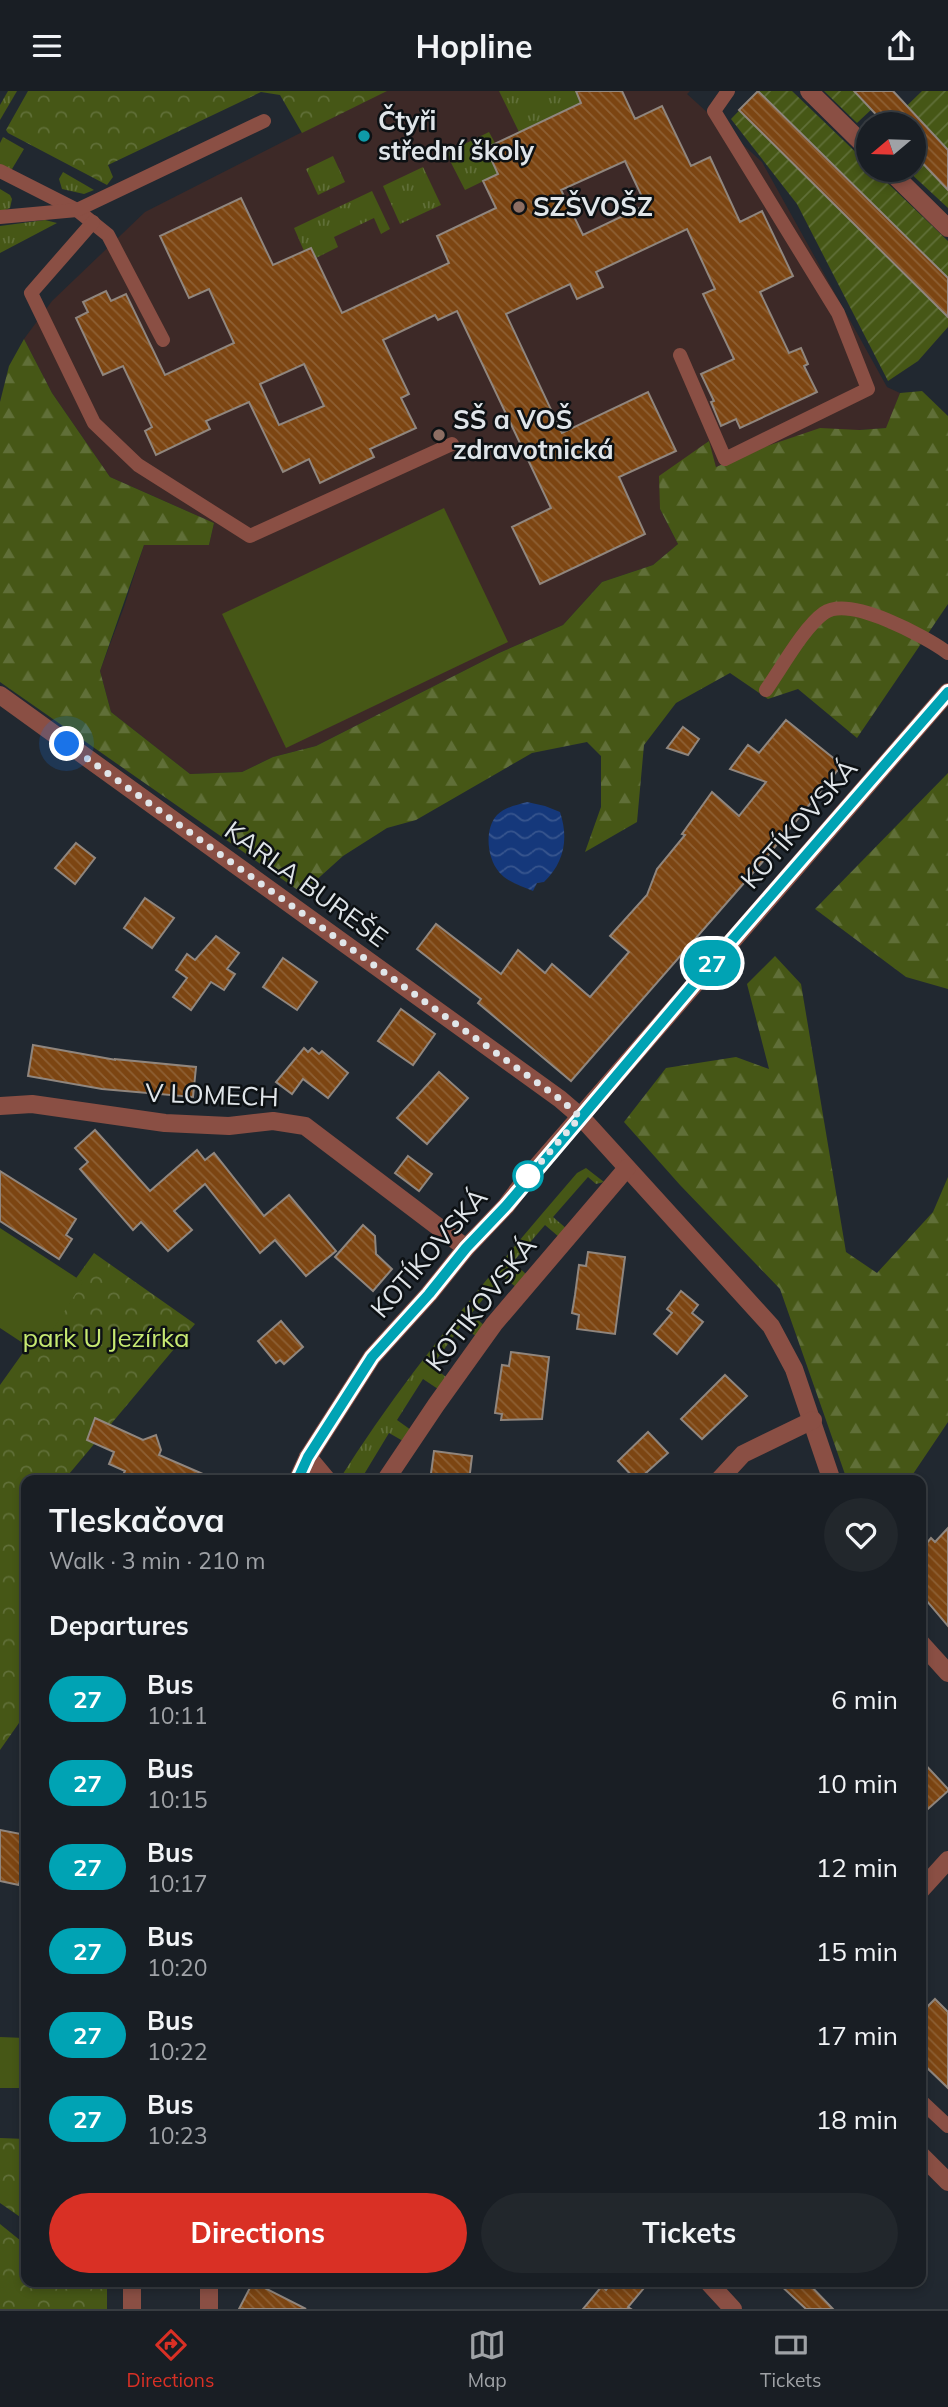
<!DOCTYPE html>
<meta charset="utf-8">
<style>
:root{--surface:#191e24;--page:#22272c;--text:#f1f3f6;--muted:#9fa2a6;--line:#373c41;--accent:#d93025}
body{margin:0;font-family:Mulish,sans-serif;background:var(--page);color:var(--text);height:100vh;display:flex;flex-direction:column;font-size:26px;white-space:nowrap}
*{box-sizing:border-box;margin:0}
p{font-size:23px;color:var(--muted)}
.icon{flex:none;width:38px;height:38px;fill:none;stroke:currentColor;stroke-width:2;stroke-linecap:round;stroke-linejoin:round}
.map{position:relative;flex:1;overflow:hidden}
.panel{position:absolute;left:21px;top:1384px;width:905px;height:812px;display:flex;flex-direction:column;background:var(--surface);border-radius:14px;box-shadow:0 4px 10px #0003,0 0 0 2px var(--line)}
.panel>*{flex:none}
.badge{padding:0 14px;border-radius:23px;font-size:24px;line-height:46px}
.needle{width:46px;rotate:251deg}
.buttons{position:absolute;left:856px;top:21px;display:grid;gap:14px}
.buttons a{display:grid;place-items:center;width:70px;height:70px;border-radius:50%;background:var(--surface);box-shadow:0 4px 10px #0003,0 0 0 2px var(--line);font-size:35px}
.you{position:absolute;width:35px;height:35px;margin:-18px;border:5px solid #fff;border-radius:50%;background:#1a73e8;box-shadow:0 0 0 10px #1a73e833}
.map>.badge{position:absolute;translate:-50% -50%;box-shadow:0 0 0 4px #fff}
h2{padding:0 28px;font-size:26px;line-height:63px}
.round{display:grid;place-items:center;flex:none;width:74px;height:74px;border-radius:37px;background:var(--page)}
.head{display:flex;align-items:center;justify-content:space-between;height:119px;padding:0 28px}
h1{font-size:33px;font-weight:700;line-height:52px}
.primary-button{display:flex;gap:14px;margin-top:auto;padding:14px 28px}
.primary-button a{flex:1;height:80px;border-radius:42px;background:var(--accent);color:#fff;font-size:28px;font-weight:700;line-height:80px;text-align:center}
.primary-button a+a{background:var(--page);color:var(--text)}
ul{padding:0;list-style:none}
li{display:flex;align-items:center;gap:21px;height:84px;padding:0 28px}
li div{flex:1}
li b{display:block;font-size:26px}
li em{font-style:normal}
li .badge{min-width:77px;font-weight:700;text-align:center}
header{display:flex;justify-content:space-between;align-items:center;height:91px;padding:0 28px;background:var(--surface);font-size:32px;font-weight:700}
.menu{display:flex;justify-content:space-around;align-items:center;height:98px;border-top:2px solid var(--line);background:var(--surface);font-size:19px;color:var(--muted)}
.menu a{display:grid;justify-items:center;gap:4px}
.menu .selected{color:var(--accent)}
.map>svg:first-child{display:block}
</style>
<header><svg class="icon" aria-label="menu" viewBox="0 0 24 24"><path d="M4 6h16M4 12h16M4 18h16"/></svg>Hopline<svg class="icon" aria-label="share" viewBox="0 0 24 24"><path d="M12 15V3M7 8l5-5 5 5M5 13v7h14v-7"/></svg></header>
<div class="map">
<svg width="948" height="2218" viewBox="0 0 948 2218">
<defs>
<pattern id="grass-tufts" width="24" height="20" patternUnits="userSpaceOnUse" patternTransform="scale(1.75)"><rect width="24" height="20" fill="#465716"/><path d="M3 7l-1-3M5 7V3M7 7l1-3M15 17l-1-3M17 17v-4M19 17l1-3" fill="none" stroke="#606f38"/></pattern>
<pattern id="forest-firs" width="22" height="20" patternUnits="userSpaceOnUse" patternTransform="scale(1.75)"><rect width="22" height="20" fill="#465716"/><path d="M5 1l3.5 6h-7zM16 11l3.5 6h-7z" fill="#606f38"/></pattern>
<pattern id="park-crowns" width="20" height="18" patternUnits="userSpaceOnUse" patternTransform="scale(1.75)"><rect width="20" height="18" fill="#465716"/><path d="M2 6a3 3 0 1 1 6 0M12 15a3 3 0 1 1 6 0" fill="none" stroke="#606f38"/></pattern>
<pattern id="garden-furrows" width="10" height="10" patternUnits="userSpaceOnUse" patternTransform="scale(1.75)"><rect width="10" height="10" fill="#465716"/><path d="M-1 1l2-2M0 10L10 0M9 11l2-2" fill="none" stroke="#606f38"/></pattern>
<pattern id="water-waves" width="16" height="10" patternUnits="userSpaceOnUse" patternTransform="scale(1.75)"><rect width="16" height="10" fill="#15387b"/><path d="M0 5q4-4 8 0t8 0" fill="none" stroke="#37558e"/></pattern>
<pattern id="building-back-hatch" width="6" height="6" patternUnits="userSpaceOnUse" patternTransform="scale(1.75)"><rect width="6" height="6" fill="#7c4512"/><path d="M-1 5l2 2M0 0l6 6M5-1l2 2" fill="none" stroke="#8e6034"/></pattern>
</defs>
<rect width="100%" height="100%" fill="#212830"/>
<path fill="#3d2927" d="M383,0H690L687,3L762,71L887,296L900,302L887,337L859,339L758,358L716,376L708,350L660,418L678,453L653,474L602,491L563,534L499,562L316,655L273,666L242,681L190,683L111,621L100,580L124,516L144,454H209L214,432L110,386L52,302L24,248L52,210L145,121Z"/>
<g fill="url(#grass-tufts)">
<path d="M8,0H17L0,29V14Z"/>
<path d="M499,0H576L583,16L566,19L519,41Z"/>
<path d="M489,41L495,52L486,57L498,83L465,99L446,62Z"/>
<path d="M3,46L24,58L12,78L7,79L0,75V52Z"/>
<path d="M333,65L345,91L318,104L306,78Z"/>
<path d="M423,76L441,114L400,133L383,95Z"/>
<path d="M63,81L94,99L84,103L62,98L59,88Z"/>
<path d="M0,98L10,104L12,108L10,117L0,121Z"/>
<path d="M372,100L390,138L381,143L374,127L334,146L338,156L316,167L311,157L304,160L294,137Z"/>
<path d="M45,129L57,132L0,162V135Z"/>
<path d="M586,1077L604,1091L596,1093L588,1086L553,1126L567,1138L559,1146L545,1134L513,1171L527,1184L516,1196L502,1185L471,1223L485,1235L476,1245L461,1235L432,1275L446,1286L438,1298L423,1288L397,1329L411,1339L403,1350L389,1342L363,1385L369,1389H339C409,1278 492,1181 577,1082Z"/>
</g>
<g fill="url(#forest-firs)">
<path d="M24,248L52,302L110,386L214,432L209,454H144L100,580L111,621L190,683L242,681L273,666L316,655L499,562L563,534L602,491L653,474L678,453L660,418L659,385L709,350L716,376L758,358L820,337L859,339L886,337L900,302L922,300L948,325V513L857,647L798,598L768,608L730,582L676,612L644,654L637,731L585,761L601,716V665L587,651L532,662L416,729L387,737L343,765L302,802L0,591V311L9,275Z"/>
<path d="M948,682V898L906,886L815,818Z"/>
<path d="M775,865L801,893L846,1161L877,1182L933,1121L948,1086V1331L909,1389H847L780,1198L680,1094L624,1031L666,977L736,966L769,978L747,893Z"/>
</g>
<g fill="url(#park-crowns)">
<path d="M28,0H387L302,42L280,4L261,1L108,74L113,86L107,94L8,42L6,39Z"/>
<path d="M94,1162L195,1233L69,1383L68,1389L26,1390V1622L0,1659V1294Z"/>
<path d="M0,2047L26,2048V2130L0,2112Z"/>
<path d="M0,2133L26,2154V2191H72L77,2195L79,2191H107V2218H0Z"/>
</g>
<g fill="url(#garden-furrows)">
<path d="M758,0H792L868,73V79H874L948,150V236L918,270L888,290L797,113L731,28Z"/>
<path d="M824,0H891L857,32Z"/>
<path d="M922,0H948V117L907,79H914V33H888Z"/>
</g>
<g fill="#465716">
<path d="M444,417L508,551L286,657L222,523Z"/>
<path d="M0,1137L83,1191L38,1262L0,1237Z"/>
<path d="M0,1946L26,1947V1997H0Z"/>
</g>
<path fill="url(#water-waves)" d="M527,711L545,715L560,721C569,748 564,772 544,791L537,792L533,800C522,795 507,791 499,781C487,767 484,738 497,724C505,716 517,714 527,711Z"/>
<g fill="url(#building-back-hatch)" stroke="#90867e" stroke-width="2" fill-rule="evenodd">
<path d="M576,0H622L635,28L662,15L691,75L710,66L740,131L762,120L793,185L760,201L789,262L801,257L808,273L804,275L817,301L740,337L736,328L721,335L711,311L714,310L701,283L734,268L703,203L715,198L687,138L596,181L603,196L577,208L570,193L506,223L562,342L648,301L676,360L619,386L645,443L540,493L512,436L551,417L457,220L438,229L435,224L383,249L409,303L401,307L416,337L370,358L374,366L320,392L309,368L283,381L249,311L206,330L210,338L156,364L145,340L152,336L123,275L103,284L76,227L88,221L83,211L106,200L111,210L126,203L165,284L234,252L209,198L189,207L160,145L241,107L273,174L311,157L342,222L449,172L437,145L496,117L483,90L498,83L486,57L581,12ZM625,70L646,114L583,144L561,99ZM304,273L324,315L279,334L260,293Z"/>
<path d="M758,0L948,187V226L739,19Z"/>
<path d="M854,0H893L948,59V99L914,63V33H885Z"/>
<path d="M786,629L842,674L765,768L571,990L478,912L481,908L417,858L436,833L501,883L518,859L545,882L552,873L590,906L629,861L610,845L647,804L657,778L685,744L682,743L712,701L739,725L766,691L730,678L748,654L759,662Z"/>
<path d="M683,636L699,648L688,664L667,657Z"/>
<path d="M76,752L95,767L75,793L55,777Z"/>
<path d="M145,807L174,827L152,857L124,837Z"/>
<path d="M216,845L239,862L227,878L235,883L224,899L211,891L191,919L173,906L187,887L176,879L187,863L195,869Z"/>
<path d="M283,867L317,891L297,919L263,896Z"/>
<path d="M401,918L435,943L413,974L378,950Z"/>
<path d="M33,954L116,969L114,968L196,976L193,1006L102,998L28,985Z"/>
<path d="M304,957L308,961L312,957L319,963L322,960L348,982L328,1007L303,988L292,1003L276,991Z"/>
<path d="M439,981L468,1007L427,1053L397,1027Z"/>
<path d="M95,1039L150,1100L197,1059L205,1069L214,1062L264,1125L289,1104L336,1160L306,1185L275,1149L260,1162L205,1093L174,1120L192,1139L168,1160L141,1131L133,1139L80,1078L88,1071L75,1057Z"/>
<path d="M408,1065L432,1083L419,1100L395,1082Z"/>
<path d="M0,1080L76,1128L66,1144L72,1148L59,1168L0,1130Z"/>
<path d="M363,1134L375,1145L376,1163L392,1178L373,1200L335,1166Z"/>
<path d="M588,1161L625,1166L615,1243L577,1238L579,1224L572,1222L575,1204L579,1174L586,1175Z"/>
<path d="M681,1200L698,1214L692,1222L703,1231L677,1263L654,1243L672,1222L667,1218Z"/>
<path d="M281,1230L303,1256L284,1273L280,1269L276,1272L258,1250Z"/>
<path d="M511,1261L549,1266L542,1328L501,1329L502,1323L495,1322L502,1274L509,1275Z"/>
<path d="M725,1284L747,1305L702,1348L681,1328Z"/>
<path d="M95,1327L143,1349L156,1344L161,1359L159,1364L219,1390H135L123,1384L125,1380L109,1373L114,1361L87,1349Z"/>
<path d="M648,1341L668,1362L637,1390L618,1370Z"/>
<path d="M434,1360L472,1365L469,1390H430Z"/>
<path d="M948,1437V1535L920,1502V1460L931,1447L935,1451Z"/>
<path d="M920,1668L948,1698V1700L920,1725Z"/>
<path d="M0,1739L26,1744V1758L19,1794L0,1790Z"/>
<path d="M935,1908L948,1921V1997L920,1970V1923Z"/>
<path d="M253,2191L306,2218H239Z"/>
<path d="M612,2191H649L628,2216L631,2218H583L602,2195L606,2199Z"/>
<path d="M777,2191H807L833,2218H806Z"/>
</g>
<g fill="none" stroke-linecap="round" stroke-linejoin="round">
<g stroke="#8a4f44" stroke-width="14">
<path d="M0,80L77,119L108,144L163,249"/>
<path d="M0,126L77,119L264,30"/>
<path d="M93,131L31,202L94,332L138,374L250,445L452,353"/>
<path d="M680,264L725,368L868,298L838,222L714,20L728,0"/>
<path d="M766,599C781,578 804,536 824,522C850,504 926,546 948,562"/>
<path d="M920,2009L948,2035"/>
</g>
<g stroke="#8a4f44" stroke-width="18">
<path d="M809,0L868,58"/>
<path d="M889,79L948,137"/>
<path d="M0,604L560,1008L581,1026L771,1235L794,1278L832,1390"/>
<path d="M0,1015L32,1013L165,1032L229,1035L273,1030L305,1035L466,1157"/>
<path d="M308,1366L328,1390"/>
<path d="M297,1390L308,1366L372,1266L429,1203L466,1157L506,1115L527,1087L948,601"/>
<path d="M385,1390L436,1314L494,1233L627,1077"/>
<path d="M718,1390L743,1363L813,1329"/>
<path d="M920,1551L948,1582"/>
<path d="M920,1800L948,1769"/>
<path d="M920,2063L948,2091"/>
<path d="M708,2191L733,2218"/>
<path d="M132,2218V2191"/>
<path d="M209,2218V2191"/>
</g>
</g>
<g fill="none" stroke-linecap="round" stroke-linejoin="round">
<g stroke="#fff" stroke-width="16">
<path id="line" d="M297,1390L308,1366L372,1266L429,1203L466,1157L506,1115L700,886L948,601"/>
</g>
<use href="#line" stroke="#00a3b4" stroke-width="10"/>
<path stroke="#e0e5e9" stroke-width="7" stroke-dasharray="0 12.6" d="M67,653L560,1008L580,1026L527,1087L528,1085"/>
</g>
<circle fill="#0f9aa8" stroke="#0d1114" stroke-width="2.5" cx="364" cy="45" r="7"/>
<g fill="#8d6e63" stroke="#0d1114" stroke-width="2.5">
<circle cx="519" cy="116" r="7"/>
<circle cx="439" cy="344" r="7"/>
</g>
<circle fill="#fff" stroke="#00a3b4" stroke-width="3.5" cx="528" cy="1085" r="14"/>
<g text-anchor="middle" stroke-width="5" stroke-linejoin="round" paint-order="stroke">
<g font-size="26" font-weight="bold" fill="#e0e5e9" stroke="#0d1114" text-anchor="start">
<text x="378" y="39">Čtyři<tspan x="378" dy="30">střední školy</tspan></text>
<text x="533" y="125">SZŠVOŠZ</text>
<text x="453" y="338">SŠ a VOŠ<tspan x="453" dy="30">zdravotnická</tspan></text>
</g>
<g font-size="26" fill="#e0e5e9" stroke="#0d1114">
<text transform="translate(799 733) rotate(-49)" y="9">KOTÍKOVSKÁ</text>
<text transform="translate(306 793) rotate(36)" y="9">KARLA BUREŠE</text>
<text transform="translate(212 1004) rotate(2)" y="9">V LOMECH</text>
<text transform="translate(429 1162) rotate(-49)" y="9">KOTÍKOVSKÁ</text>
<text transform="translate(481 1213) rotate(-52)" y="9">KOTIKOVSKÁ</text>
</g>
<g font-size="26" fill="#c7e972" stroke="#0d1114">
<text x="106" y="1256">park U Jezírka</text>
</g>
</g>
</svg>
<div class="buttons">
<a><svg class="needle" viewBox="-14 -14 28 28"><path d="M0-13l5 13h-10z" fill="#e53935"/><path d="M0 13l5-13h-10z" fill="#9fa2a6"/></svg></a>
</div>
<div class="you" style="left:67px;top:653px"></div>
<b class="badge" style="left:712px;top:872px;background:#00a3b4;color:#fff">27</b>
<section class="panel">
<div class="head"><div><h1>Tleskačova</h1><p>Walk · 3 min · 210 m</p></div><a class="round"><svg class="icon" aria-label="heart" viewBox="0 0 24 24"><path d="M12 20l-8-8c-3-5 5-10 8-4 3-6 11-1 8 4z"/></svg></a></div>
<h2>Departures</h2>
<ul>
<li><span class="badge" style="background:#00a3b4;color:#fff">27</span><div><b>Bus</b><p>10:11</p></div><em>6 min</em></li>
<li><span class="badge" style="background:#00a3b4;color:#fff">27</span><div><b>Bus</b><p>10:15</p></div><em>10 min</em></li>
<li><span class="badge" style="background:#00a3b4;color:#fff">27</span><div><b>Bus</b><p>10:17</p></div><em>12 min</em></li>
<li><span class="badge" style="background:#00a3b4;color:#fff">27</span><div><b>Bus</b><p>10:20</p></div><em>15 min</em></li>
<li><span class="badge" style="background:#00a3b4;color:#fff">27</span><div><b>Bus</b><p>10:22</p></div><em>17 min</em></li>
<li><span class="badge" style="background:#00a3b4;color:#fff">27</span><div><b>Bus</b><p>10:23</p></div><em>18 min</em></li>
</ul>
<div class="primary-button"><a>Directions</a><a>Tickets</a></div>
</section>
</div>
<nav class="menu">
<a class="selected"><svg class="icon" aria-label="directions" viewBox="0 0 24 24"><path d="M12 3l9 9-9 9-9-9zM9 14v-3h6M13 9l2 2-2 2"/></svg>Directions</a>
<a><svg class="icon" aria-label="map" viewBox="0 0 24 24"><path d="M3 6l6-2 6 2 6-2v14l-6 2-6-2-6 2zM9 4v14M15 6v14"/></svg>Map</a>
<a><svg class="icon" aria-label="tickets" viewBox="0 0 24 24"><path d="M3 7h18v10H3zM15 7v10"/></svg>Tickets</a>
</nav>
